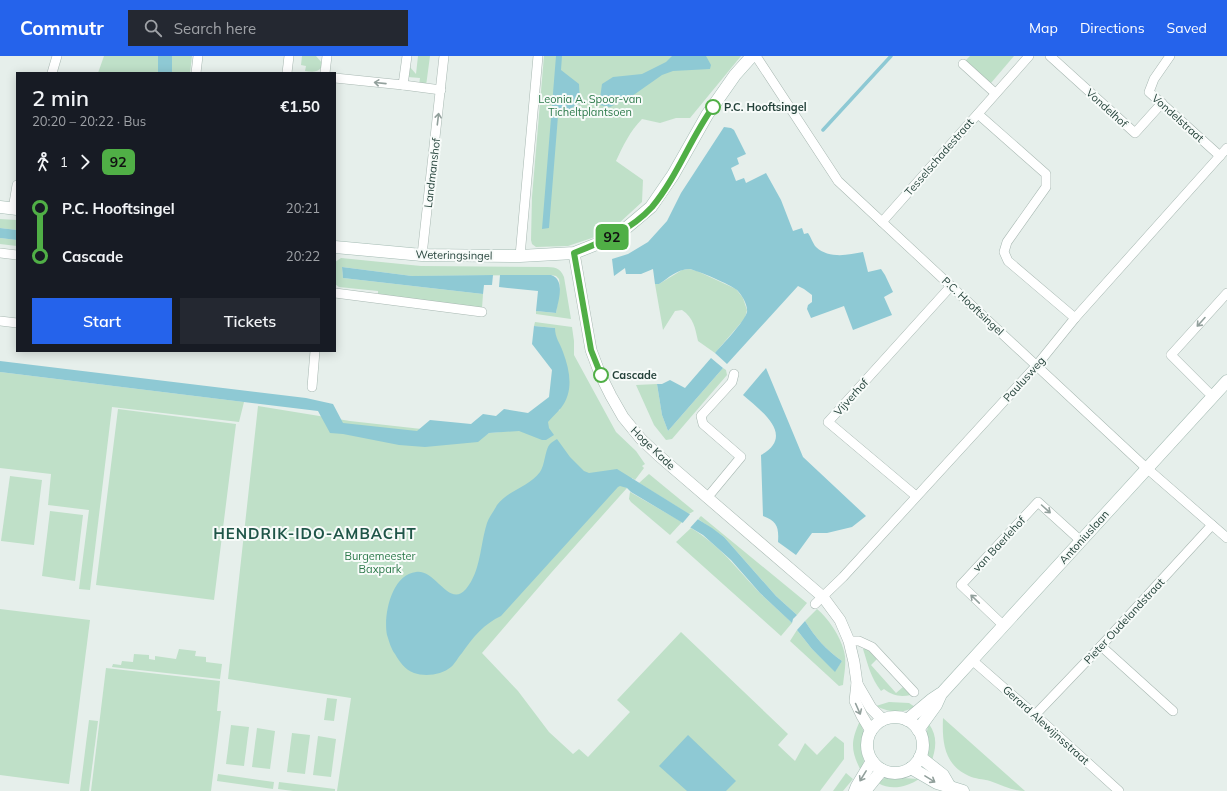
<!DOCTYPE html>
<meta charset="utf-8">
<style>
:root{--surface:#171b24;--page:#242831;--text:#f1f3f6;--muted:#9ea1a6;--accent:#2563eb}
body{margin:0;font-family:Mulish,sans-serif;background:var(--page);color:var(--text);height:100vh;display:flex;flex-direction:column;font-size:15px;white-space:nowrap}
*{box-sizing:border-box;margin:0}
p{font-size:13px;color:var(--muted)}
.icon{flex:none;width:22px;height:22px;fill:none;stroke:currentColor;stroke-width:2;stroke-linecap:round;stroke-linejoin:round}
.map{position:relative;flex:1;overflow:hidden}
.drawer{position:absolute;left:16px;top:16px;width:320px;height:280px;display:flex;flex-direction:column;background:var(--surface);border-radius:0px;box-shadow:0 2px 10px #0003}
.drawer>*{flex:none}
.badge{padding:0 8px;border-radius:6px;font-size:14px;line-height:26px}
.map>.badge{position:absolute;translate:-50% -50%;box-shadow:0 0 0 2px #fff}
.legs{display:flex;align-items:center;gap:6px;height:44px;padding:0 16px;font-size:13px}
.legs p{margin-inline-start:auto}
.head{display:flex;align-items:center;justify-content:space-between;height:68px;padding:0 16px}
h1{font-size:22px;font-weight:600;line-height:30px}
.cta{display:flex;gap:8px;margin-top:auto;padding:8px 16px}
.cta a{flex:1;height:46px;border-radius:0px;background:var(--accent);color:#fff;font-size:16px;font-weight:600;line-height:46px;text-align:center}
.cta a+a{background:var(--page);color:var(--text)}
ul{padding:0 16px;list-style:none}
li{display:flex;align-items:center;gap:14px;height:48px;font-size:15px}
li i{display:grid;place-items:center;width:6px;height:100%;margin:0 5px;background:currentColor}
li i::after{content:'';width:10px;height:10px;margin:-5px;border:3px solid;border-radius:50%;background:var(--surface)}
li p{margin-inline-start:auto}
li:first-child i{background:linear-gradient(#0000 50%,currentColor 0)}
li:last-child i{background:linear-gradient(currentColor 50%,#0000 0)}
header{display:flex;align-items:center;gap:24px;box-sizing:border-box;height:56px;padding:0 20px;background:var(--accent);color:#fff}
header strong{font-size:19px}
nav{display:flex;gap:22px;margin-inline-start:auto;font-size:14px}
.search{width:280px;height:36px;background:var(--page);display:flex;align-items:center;gap:10px;box-sizing:border-box;padding:0 14px;border-radius:0px;color:var(--muted);font-size:15px}
.map>svg:first-child{display:block}
</style>
<header>
<strong>Commutr</strong>
<div class="search"><svg class="icon" aria-label="search" viewBox="0 0 24 24"><circle cx="10" cy="10" r="6"/><path d="M15 15l6 6"/></svg>Search here</div>
<nav><a>Map</a><a>Directions</a><a>Saved</a></nav>
</header>
<div class="map">
<svg width="1227" height="735" viewBox="0 0 1227 735">
<rect width="100%" height="100%" fill="#e6efeb"/>
<g fill="#bfe0c8">
<path d="M104,0H158V17H98Z"/>
<path d="M172,0H192L190,17H172Z"/>
<path d="M302,0H316L323,8C320,17 313,16 305,15L306,10L301,9Z"/>
<path d="M418,0H430L426,30L419,29L420,22L408,21L409,10L416,18Z"/>
<path d="M544,0H741L690,62H676L660,67L642,63C630,75 623,90 616,105L643,124L642,146L617,169L595,181L568,190L536,191L532,188L531,184L532,141Z"/>
<path d="M970,0H1014L991,27L965,5Z"/>
<path d="M0,163L17,164V174L0,172Z"/>
<path d="M0,182L17,184V190L0,188Z"/>
<path d="M341,202L421,210L544,211C554,211 560,211 564,221L571,263L536,258V255L556,257L560,231L559,223L556,220L551,219L412,220L342,211L343,222L483,238L482,252L378,240V235L339,231L335,228V206Z"/>
<path d="M689,213L697,215L736,233L743,242L747,254L745,262L715,297L698,285C695,272 694,262 682,254L675,255L663,274L655,228H659L682,214Z"/>
<path d="M535,266L572,271L574,285V299L616,376L636,395L645,408L642,410L644,412L635,424L632,422L625,431L627,432L551,517L482,597L518,635L549,676L573,698L579,693L588,701L630,656L617,644L681,576L788,678L778,689L795,705L805,687L817,699L835,680L844,687V703L820,735H337L351,642L228,623L258,350L350,365L484,380L489,377L501,376L560,354L562,295L555,280V272L534,270Z"/>
<path d="M723,312L726,314L727,319L672,383L666,384L654,369L636,329L657,328L662,359L668,375Z"/>
<path d="M0,316L244,346L239,366L112,351L90,534L79,533L89,454L48,449L51,418L0,412Z"/>
<path d="M118,353L236,368L214,544L96,529Z"/>
<path d="M649,418L694,455L689,458L639,427Z"/>
<path d="M10,420L42,424L34,489L1,485Z"/>
<path d="M630,436L682,466L670,479L631,446L629,443Z"/>
<path d="M50,455L83,459L75,525L42,520Z"/>
<path d="M701,460L807,547L797,559L776,540L724,481L698,463Z"/>
<path d="M691,472C721,490 737,513 760,537C771,548 782,557 792,567L781,580L676,486Z"/>
<path d="M0,553L90,564L69,728L0,719Z"/>
<path d="M817,553C829,563 840,580 844,595C847,606 844,618 843,629L839,630L790,585L797,574L812,593L835,615L842,605C826,594 815,581 805,565Z"/>
<path d="M179,593L196,595L195,600L206,601V606L222,608L220,623L112,611L113,608L121,609L122,605L133,606L134,598L149,599V603L155,604V600L176,603Z"/>
<path d="M863,593H867L877,603L871,609L896,637L903,631L911,639C900,641 893,640 884,633L881,635C871,622 868,609 863,593Z"/>
<path d="M106,612L220,625L217,655H221L211,735H91Z"/>
<path d="M327,642L337,643L334,665L324,664Z"/>
<path d="M889,646L909,647L915,651C901,658 891,657 876,650Z"/>
<path d="M943,662L1025,735C1013,735 1001,729 990,725C983,723 975,723 969,720C944,709 942,686 943,662Z"/>
<path d="M89,664L98,665L89,735H80Z"/>
<path d="M860,665L864,677L861,695L864,705L861,715C851,695 850,686 860,665Z"/>
<path d="M929,668C938,681 936,693 931,707C926,696 924,680 929,668Z"/>
<path d="M231,669L249,671L244,710L226,708Z"/>
<path d="M257,672L275,675L270,713L252,711Z"/>
<path d="M292,677L310,679L305,718L287,716Z"/>
<path d="M318,680L336,683L331,721L313,719Z"/>
<path d="M846,717L853,723L843,735H833Z"/>
<path d="M218,718L274,726L273,733L217,725Z"/>
<path d="M886,721L919,723C907,731 891,735 878,727Z"/>
<path d="M279,726L335,733V735H293L278,733Z"/>
</g>
<g fill="#8ec9d4">
<rect x="158" y="0" width="14" height="17"/>
<path d="M556,0H562L561,14L579,28L580,45L578,48L558,60L549,172L542,173Z"/>
<path d="M672,0H706L711,9L710,13L673,15L662,19L635,38L610,51L599,49L602,28L613,21L642,18L666,6Z"/>
<path d="M724,71L731,72L734,74L746,98L737,102L739,108L731,112L736,125L744,122L746,127L766,117L781,144L793,175L802,172L804,178L808,177C811,181 813,188 816,191C829,203 848,199 863,196L868,216L881,213L885,219L893,236L884,241L892,259L853,274L844,250L811,262L807,253L808,249L812,246V239L804,233L798,230L727,308L715,297C722,289 745,265 747,256C748,249 742,239 737,234C731,229 697,214 689,213C678,213 668,222 659,228H655L653,213L641,218H626L625,212L614,220L612,203L628,198L648,186L667,165L681,137Z"/>
<path d="M0,172L17,174V184L0,182Z"/>
<path d="M342,211L412,220L493,219L492,229H484L483,238L343,222Z"/>
<path d="M500,219H551C566,224 558,245 556,257L536,255L538,235L499,231Z"/>
<path d="M534,270L555,272C555,282 560,287 563,296C570,315 574,335 561,352C557,357 552,361 548,366L549,372L554,379L546,384H542L519,375L489,377L478,386L425,391L399,389L343,378L330,377L318,355L0,316V305L306,342L333,348L343,367L417,375L430,364L471,368L483,358L496,360L504,353L528,357L549,341L552,314L532,288Z"/>
<path d="M711,302L723,312L668,375L662,359L657,328H662L670,324L685,332Z"/>
<path d="M766,312L803,401L866,460L852,471L827,477H812L796,499L778,486C779,471 777,465 763,460L761,399C796,379 761,355 743,339Z"/>
<path d="M557,383L570,401L584,415L589,417L617,413L712,472L724,481L776,540L797,559L793,563L792,567L760,537L731,504L703,479L631,436L627,432L620,430L618,431L501,560C485,567 472,582 462,597C458,601 455,608 451,611C442,619 425,621 414,617C405,614 399,605 395,598C391,593 389,585 387,579C383,559 392,518 416,516C436,513 449,553 466,533C481,515 480,489 487,467C489,461 494,455 497,449C508,434 529,431 540,416C545,409 545,393 550,388C552,386 555,384 557,383Z"/>
<path d="M805,565C815,581 826,594 842,605L835,616L812,593L797,574Z"/>
<path d="M688,679L736,725L726,735H687L659,710Z"/>
</g>
<path fill="#e6efeb" d="M691,457L699,462L689,473L681,469Z"/>
<g fill="none" stroke-linecap="round" stroke-linejoin="round">
<path stroke="#8ec9d4" stroke-width="3.5" d="M823,74L891,0"/>
<g stroke="#a8b8b2" stroke-width="10">
<g id="minor">
<path d="M756,0L838,125L1142,408L1227,482"/>
<path d="M1050,0L1135,77L1162,47"/>
<path d="M1170,0L1154,23L1149,36L1220,100"/>
<path d="M963,8L995,37"/>
<path d="M52,17L57,0"/>
<path d="M196,17L198,0"/>
<path d="M287,17L289,0"/>
<path d="M325,17L327,0"/>
<path d="M335,22L403,29L407,0"/>
<path d="M403,29L441,34"/>
<path d="M978,58L1046,118V131L1007,186L1004,196L1008,205L1075,262"/>
<path d="M13,153L17,129"/>
<path d="M882,166L1029,0"/>
<path d="M0,197L17,199"/>
<path d="M422,199L444,0"/>
<path d="M520,200L538,0"/>
<path d="M335,237L482,256"/>
<path d="M0,265L17,267"/>
<path d="M312,331L315,295"/>
<path d="M1213,340L1207,335L1171,299L1227,237"/>
<path d="M916,440L828,366L951,230"/>
<path d="M707,442L741,401L703,368L701,360L732,326L734,318"/>
<path d="M815,548L843,521L1037,309L1075,262L1227,92"/>
<path d="M1004,570L961,529L1038,446L1081,485"/>
<path d="M849,585H859L872,591L914,636"/>
<path d="M1101,590L1173,655"/>
<path d="M972,604L1035,659L1119,735"/>
<path d="M1035,659L1101,590L1212,469"/>
</g>
</g>
<g stroke="#a8b8b2" stroke-width="12">
<g id="tertiary">
<path d="M574,197L591,294L600,318L611,340L623,361L641,383L658,399L823,541L840,564L849,585L854,606L857,627L855,645L862,660L871,675"/>
<path d="M857,628L871,652L883,664"/>
</g>
</g>
<g stroke="#a4bbb3" stroke-width="13">
<g id="secondary">
<path d="M0,151L17,153"/>
<path d="M335,191L422,199L520,200L574,197L612,182L625,173L651,151L673,119L707,59L735,19L752,0"/>
<circle cx="895" cy="689" r="28"/>
<path d="M907,664L931,644L940,638"/>
<path d="M918,674L936,649L941,638L1227,325"/>
<path d="M920,701L943,719L950,731"/>
<path d="M911,712L937,727L963,735"/>
<path d="M855,735L857,730L872,705"/>
<path d="M865,735L882,714"/>
</g>
</g>
<use href="#minor" stroke="#fff" stroke-width="9"/>
<use href="#tertiary" stroke="#fff" stroke-width="11"/>
<use href="#secondary" stroke="#fff" stroke-width="12"/>
</g>
<defs><path id="oneway-shaft" d="M-6 0H5M1.5-3L5.5 0L1.5 3" fill="none" stroke-width="1.6" stroke-linecap="round" stroke-linejoin="round"/></defs>
<g stroke="#92a09c">
<use href="#oneway-shaft" transform="translate(380 27) rotate(-174)"/>
<use href="#oneway-shaft" transform="translate(438 63) rotate(-83)"/>
<use href="#oneway-shaft" transform="translate(1201 266) rotate(132)"/>
<use href="#oneway-shaft" transform="translate(1046 453) rotate(42)"/>
<use href="#oneway-shaft" transform="translate(975 543) rotate(-136)"/>
<use href="#oneway-shaft" transform="translate(858 653) rotate(66)"/>
<use href="#oneway-shaft" transform="translate(863 720) rotate(122)"/>
<use href="#oneway-shaft" transform="translate(930 723) rotate(32)"/>
</g>
<g fill="none" stroke-linecap="round" stroke-linejoin="round">
<g stroke="#fff" stroke-width="9">
<path id="line-1" d="M601,319L591,294L574,197C602,186 631,174 652,151C677,121 690,83 713,51"/>
</g>
<use href="#line-1" stroke="#50af46" stroke-width="6"/>
</g>
<g fill="#fff" stroke="#50af46" stroke-width="2">
<circle cx="713" cy="51" r="7"/>
<circle cx="601" cy="319" r="7"/>
</g>
<g text-anchor="middle" stroke-width="4" stroke-linejoin="round" paint-order="stroke">
<g font-size="11" fill="#2d7a4b" stroke="#f7fbf9">
<text x="590" y="47">Leonia A. Spoor-van<tspan x="590" dy="13">Ticheltplantsoen</tspan></text>
<text x="380" y="504">Burgemeester<tspan x="380" dy="13">Baxpark</tspan></text>
</g>
<g font-size="11" font-weight="bold" fill="#24423a" stroke="#f7fbf9" text-anchor="start">
<text x="724" y="55">P.C. Hooftsingel</text>
<text x="612" y="323">Cascade</text>
</g>
<g font-size="11" fill="#24423a" stroke="#f7fbf9">
<text transform="translate(1107 52) rotate(42)" y="4">Vondelhof</text>
<text transform="translate(1178 62) rotate(42)" y="4">Vondelstraat</text>
<text transform="translate(939 101) rotate(-49)" y="4">Tesselschadestraat</text>
<text transform="translate(432 117) rotate(-83)" y="4">Landmanshof</text>
<text transform="translate(454 199) rotate(1)" y="4">Weteringsingel</text>
<text transform="translate(973 250) rotate(43)" y="4">P.C. Hooftsingel</text>
<text transform="translate(1024 323) rotate(-48)" y="4">Paulusweg</text>
<text transform="translate(851 341) rotate(-48)" y="4">Vijverhof</text>
<text transform="translate(653 392) rotate(44)" y="4">Hoge Kade</text>
<text transform="translate(1084 481) rotate(-48)" y="4">Antoniuslaan</text>
<text transform="translate(999 488) rotate(-47)" y="4">van Baerlehof</text>
<text transform="translate(1124 565) rotate(-47)" y="4">Pieter Oudelandstraat</text>
<text transform="translate(1046 669) rotate(42)" y="4">Gerard Alewijnsstraat</text>
</g>
<g font-size="15" font-weight="bold" letter-spacing="1" fill="#1f5548" stroke="#f7fbf9">
<text x="315" y="483">HENDRIK-IDO-AMBACHT</text>
</g>
</g>
</svg>
<b class="badge" style="left:612px;top:181px;background:#50af46;color:#111">92</b>
<section class="drawer">
<div class="head"><div><h1>2 min</h1><p>20:20 – 20:22 · Bus</p></div><b>€1.50</b></div>
<div class="legs"><svg class="icon" aria-label="walk" viewBox="0 0 24 24"><circle cx="13" cy="4" r="2"/><path d="M13 8l-2 6 4 7M11 14l-3 7M7 12l3-4h3l4 4"/></svg>1<svg class="icon" aria-label="forward" viewBox="0 0 24 24"><path d="M9 5l7 7-7 7"/></svg><b class="badge" style="background:#50af46;color:#111">92</b></div>
<ul>
<li><i style="color:#50af46"></i><b>P.C. Hooftsingel</b><p>20:21</p></li>
<li><i style="color:#50af46"></i><b>Cascade</b><p>20:22</p></li>
</ul>
<div class="cta"><a>Start</a><a>Tickets</a></div>
</section>
</div>
